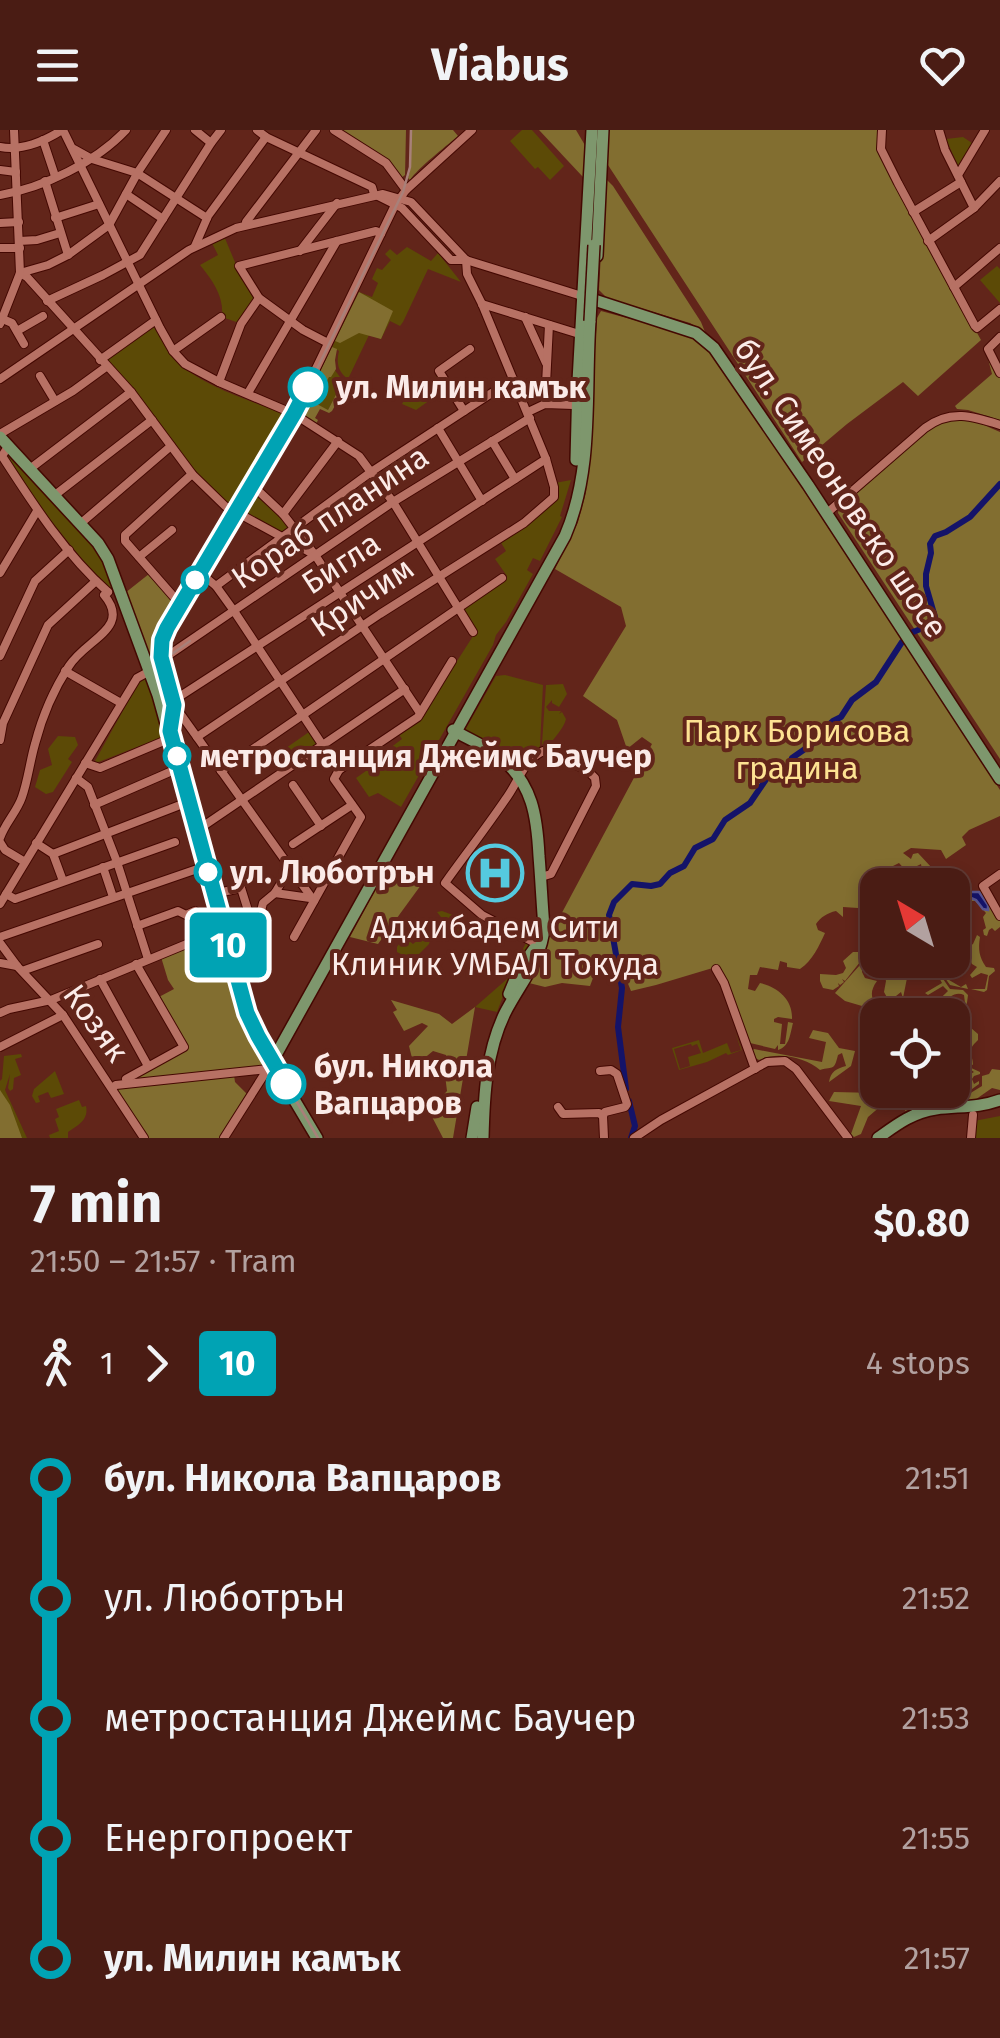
<!DOCTYPE html>
<meta charset="utf-8">
<style>
:root{--surface:#4a1c14;--page:#51251d;--text:#f1f3f6;--muted:#b2a1a0;--line:#613a34}
body{margin:0;font-family:"Fira Sans",sans-serif;background:var(--page);color:var(--text);height:100vh;display:flex;flex-direction:column;font-size:38px;white-space:nowrap}
*{box-sizing:border-box;margin:0}
p{font-size:32px;color:var(--muted)}
.icon{flex:none;width:55px;height:55px;fill:none;stroke:currentColor;stroke-width:2;stroke-linecap:round;stroke-linejoin:round}
.map{position:relative;height:1008px;overflow:hidden}
.sheet{display:flex;flex-direction:column;background:var(--surface);flex:1}
.sheet>*{flex:none}
.badge{padding:0 20px;border-radius:8px;font-size:35px;line-height:65px}
.needle{width:65px;rotate:322deg}
.controls{position:absolute;left:860px;top:738px;display:grid;gap:20px}
.controls a{display:grid;place-items:center;width:110px;height:110px;border-radius:20px;background:var(--surface);box-shadow:0 5px 15px #0003,0 0 0 2px var(--line);font-size:50px}
.map>.badge{position:absolute;translate:-50% -50%;box-shadow:0 0 0 5px #fff}
.legs{display:flex;align-items:center;gap:15px;height:110px;padding:0 30px;font-size:32px}
.legs p{margin-inline-start:auto}
.summary{display:flex;align-items:center;justify-content:space-between;height:170px;padding:0 30px}
h1{font-size:55px;font-weight:700;line-height:75px}
ul{padding:0 30px;list-style:none}
li{display:flex;align-items:center;gap:35px;height:120px;font-size:38px}
li i{display:grid;place-items:center;width:15px;height:100%;margin:0 12px;background:currentColor}
li i::after{content:'';width:25px;height:25px;margin:-12px;border:8px solid;border-radius:50%;background:var(--surface)}
li p{margin-inline-start:auto}
li:first-child i{background:linear-gradient(#0000 50%,currentColor 0)}
li:last-child i{background:linear-gradient(currentColor 50%,#0000 0)}
header{display:flex;justify-content:space-between;align-items:center;height:130px;padding:0 30px;background:var(--surface);font-size:45px;font-weight:700}
.map>svg:first-child{display:block}
</style>
<header><svg class="icon" aria-label="menu" viewBox="0 0 24 24"><path d="M4 6h16M4 12h16M4 18h16"/></svg>Viabus<svg class="icon" aria-label="heart" viewBox="0 0 24 24"><path d="M12 20l-8-8c-3-5 5-10 8-4 3-6 11-1 8 4z"/></svg></header>
<div class="map">
<svg width="1000" height="1008" viewBox="0 0 1000 1008">
<rect width="100%" height="100%" fill="#62251a"/>
<g fill="#5c4a06" fill-rule="evenodd">
<path d="M522,0H532L564,36L550,50L538,37L535,39L510,11Z"/>
<path d="M963,7L975,15L959,38L946,9Z"/>
<path d="M224,106L237,137L257,166L239,193L222,187C224,166 213,151 200,135L218,125L211,111Z"/>
<path d="M407,117L431,131L438,123L461,152L428,139L403,192L400,196L390,191L381,209L369,205L348,249C338,242 336,233 339,221L332,217L359,162L372,167L378,153L372,149L377,138L382,140L391,130L385,124L390,119L397,125Z"/>
<path d="M997,136L1000,139V173L980,150Z"/>
<path d="M154,195C161,208 168,223 180,234C206,258 253,271 286,285L231,376L195,341L133,260L104,229Z"/>
<path d="M327,230L334,234V239L340,247L338,250L342,253L328,280L315,274L327,250L320,246Z"/>
<path d="M438,245L441,250L424,261L430,270L416,280L402,274L412,257C427,260 427,253 438,245Z"/>
<path d="M8,324L31,346L94,416L103,431L113,460L98,449L39,376L5,325Z"/>
<path d="M571,350L560,386L562,387L540,431L533,428L527,440L533,444L506,492L496,505L493,515L401,677L378,663L369,667L356,648L380,631L378,627L402,609L398,603L434,567L475,503L460,480L507,446L495,429L506,421L500,411L551,373L555,353Z"/>
<path d="M253,360L287,391L285,394L289,400L281,405L240,382Z"/>
<path d="M505,545L543,555L540,616L520,640L504,625L465,600L496,546Z"/>
<path d="M146,546L165,606L96,633L95,631L140,550Z"/>
<path d="M563,554L567,564L559,577L552,573V570L546,577L549,581H561L559,584L562,582L566,589C564,598 554,608 548,617L542,614L546,555Z"/>
<path d="M309,602L318,615L294,631L286,618Z"/>
<path d="M58,606L75,607L78,615L68,629L72,632L53,662L46,664L35,657L40,640L52,635L48,619Z"/>
<path d="M442,781L472,792L465,797L466,800L461,803L463,807L459,810L437,782Z"/>
<path d="M433,798L429,814L419,824L403,825L397,822V817L404,807L413,814Z"/>
<path d="M527,811L532,814L511,845L497,882L475,877L507,849Z"/>
<path d="M735,902L742,920L728,925L726,923L707,932L679,940L672,918L699,910L703,923L727,913L731,923L741,920ZM691,914L692,916L697,914L701,923L688,927L690,936L680,939L674,919Z"/>
<path d="M21,924L22,927L15,929L21,945L14,948L13,959L10,961L8,958L10,944L5,960L27,1008H0V951L2,949L4,926Z"/>
<path d="M55,941L64,964L51,968L48,962L38,966L40,972L36,973L32,966L34,959Z"/>
<path d="M79,970L82,977L86,976C89,990 78,995 68,1002V1008H50L49,1005L59,1001L55,989L59,987L56,979Z"/>
<path d="M1000,986V1008H973L974,991Z"/>
</g>
<g fill="#826e30">
<path d="M337,0H406L405,45L400,49L388,31Z"/>
<path d="M411,0H453L458,6C444,18 419,37 410,50L408,48L410,41Z"/>
<path d="M539,0H576L586,17L583,47Z"/>
<path d="M606,0H881L880,13L912,85L981,210L918,266L903,252L847,294L802,332L608,35L605,25Z"/>
<path d="M605,48L613,56L701,192L705,202L690,193L607,168L599,160Z"/>
<path d="M359,162L393,181L381,209L359,203L340,213L335,211Z"/>
<path d="M601,181L690,205L706,216L719,231L1000,660V686L969,700L962,707L966,715L946,729L941,720L911,718L903,723L911,729L913,724L918,723L932,738L918,748L911,746L914,741L919,742L922,740L921,734L911,739L909,744L899,733L893,736L895,741L901,745L894,747L889,755H878L877,781L865,779L866,776L860,774L858,778L843,777V787L836,781C827,783 821,787 816,794L818,800L825,803C819,816 813,830 800,839L787,837V833L780,831L778,840L760,837L757,845H750L748,859L755,861L760,853C778,857 793,870 792,889L778,887L774,889V892L782,894L780,914H785L788,892L793,893C790,904 790,916 778,920V915L775,919L750,913L727,851L716,837L656,855L631,861L624,844L596,840L590,856L562,853L545,857L525,852L652,614L642,607L627,619L617,590L583,566L626,496L621,477L555,439L578,392L586,362L597,188Z"/>
<path d="M332,217L337,219L335,230L336,239L331,247H329L315,273L328,280L342,253L337,250L340,247L347,254L332,281L329,283L320,279L315,288L318,290L316,294L300,283Z"/>
<path d="M987,225L1000,247V290L968,280L957,279L955,276L992,244Z"/>
<path d="M946,289H970L1000,302V629L838,383L839,378L927,300Z"/>
<path d="M149,444L175,475C149,518 155,522 165,567L125,463Z"/>
<path d="M387,738L421,755L378,814L350,807Z"/>
<path d="M983,759L1000,791V797L995,801L992,798L989,800L987,806L984,805L983,800L986,798L983,787L986,783L975,771H967L962,778L958,779L959,784L954,809L961,821L953,814L952,779L971,768L988,775L979,762Z"/>
<path d="M220,804L267,932L262,939L122,953L185,917L157,868L174,859L168,850L161,827Z"/>
<path d="M977,805L980,807C978,819 979,827 986,837L994,838L995,841L989,846L987,860L984,862L971,859H985L988,845L981,843L972,848L970,845L977,837L972,834L969,827L964,830L962,846L948,837L945,842L949,850L961,857L966,854L968,859L950,855L937,837L939,834L950,836L956,834L964,820L973,814Z"/>
<path d="M853,822H861L860,832L845,851L842,849L844,852L840,855L838,853L839,856L833,860L823,858L820,851V844L836,845L843,843L846,838L843,831Z"/>
<path d="M926,830H930L950,859L963,860L968,865L965,888L953,895V892L961,889L964,881H950L965,873L964,865C956,861 949,867 942,873L940,883L936,878L926,879L919,885L923,877L917,874L915,869L920,873C931,874 941,869 948,861L943,856L928,865L925,863L942,853L932,835Z"/>
<path d="M892,832L900,834L908,843L903,868L914,878V885H911L912,878L904,871L901,862L896,866L898,874H892V884L886,885L890,873L884,862L886,851L882,840L885,835Z"/>
<path d="M860,835L862,836V842L865,848L877,851C867,865 873,871 883,885H878L877,888L873,891L868,888L862,876L845,871L835,863Z"/>
<path d="M391,870L439,884L452,894L475,877L453,1008H443L429,981L447,961L444,937L447,934L446,925L433,921L422,930L413,932L409,916L428,896L422,893L404,901L393,882L397,880Z"/>
<path d="M953,898L964,900L971,898L978,904V910C965,922 973,923 973,935C959,928 963,913 953,904Z"/>
<path d="M813,900L828,903L839,918L855,921L851,936L829,952C831,941 836,939 846,936L842,923L838,925C834,941 834,936 820,940C806,927 776,921 759,930L752,926V921L754,919L822,932L826,912L809,908Z"/>
<path d="M953,907C957,911 962,924 959,929L963,930L969,937L980,942V944L974,946L972,949L974,954L979,951V954L965,964L944,960H952L953,945L961,949L974,942L954,929L957,927Z"/>
<path d="M992,939L1000,940V960L992,958L972,972L942,970L941,972L932,971L905,981L906,966L886,963L882,975L868,987L861,1004L854,1007L851,1004L861,976L829,971L834,962L877,963L878,960L909,962L919,960C924,963 955,966 964,967L982,956V946L989,944Z"/>
<path d="M234,945L235,952L247,964L219,1008H145L114,959Z"/>
<path d="M0,960L10,975L22,1008H0Z"/>
</g>
<path fill="#141369" stroke="#59548f" stroke-width="2.5" d="M954,746L960,747L971,762H979L988,775V780L983,779L976,770L971,768L953,779V774L959,771L961,765L953,759L952,755L944,753Z"/>
<g fill="none" stroke-linecap="round" stroke-linejoin="round">
<g stroke="#141369" stroke-width="6">
<path d="M913,502L933,494L935,487L926,456V444L931,423L930,414L935,406L946,402L970,387L1000,354"/>
<path d="M626,959L618,897L622,858L609,785L614,772L632,754L651,756L660,754L670,743L684,736L695,718L713,709L725,690L750,673L767,648L788,637L792,628L815,612L821,602L833,591L841,587L852,570L876,552L902,512"/>
<path d="M629,971L635,996L631,1008"/>
</g>
<g stroke="#440802" stroke-width="10">
<g id="minor">
<path d="M63,0L160,198L173,221L185,234L219,252L294,284L359,326L393,372L473,502"/>
<path d="M195,0L211,13"/>
<path d="M257,0L266,7L372,57L374,64"/>
<path d="M334,0L386,33L406,60"/>
<path d="M882,0L881,19L898,53L975,196L977,198L1000,179"/>
<path d="M939,0L945,20L974,78"/>
<path d="M43,10L55,46"/>
<path d="M0,17C22,21 43,12 62,0"/>
<path d="M74,19L92,29L137,43L207,88"/>
<path d="M0,40L16,42"/>
<path d="M958,45L985,0"/>
<path d="M45,51L68,125"/>
<path d="M126,64L163,89"/>
<path d="M0,65C43,58 96,32 126,0"/>
<path d="M378,66L402,78L451,130H466L582,166"/>
<path d="M913,82L961,52"/>
<path d="M55,88L99,74"/>
<path d="M0,93L19,92"/>
<path d="M246,95V92L316,0"/>
<path d="M19,111L37,110L60,103"/>
<path d="M928,111L974,78L1000,51"/>
<path d="M195,116L208,86L266,7"/>
<path d="M0,118H20"/>
<path d="M300,121L337,73"/>
<path d="M20,143L27,147L131,262L192,344L225,376L315,425"/>
<path d="M20,143L48,135L68,125L109,95L138,42L166,0"/>
<path d="M954,157L1000,118"/>
<path d="M47,171L103,145L140,125L211,13L221,0"/>
<path d="M482,174L576,203"/>
<path d="M525,187L546,233"/>
<path d="M0,188L12,193L24,214"/>
<path d="M0,194L20,143L14,0"/>
<path d="M17,201L43,186"/>
<path d="M1000,207L988,219L1000,243"/>
<path d="M328,213L303,200L259,168L239,136L376,101L381,104"/>
<path d="M173,221L221,187"/>
<path d="M100,230L156,190"/>
<path d="M40,246L55,271"/>
<path d="M0,249L189,120L236,98L383,64L411,72L466,130"/>
<path d="M219,252L241,194L259,168"/>
<path d="M248,263L337,111"/>
<path d="M545,274L549,195"/>
<path d="M464,281L439,241L470,219"/>
<path d="M528,282L545,274L573,275"/>
<path d="M438,298L482,371"/>
<path d="M0,304L73,261L106,237"/>
<path d="M492,311L515,349"/>
<path d="M9,315L2,326C33,374 65,424 108,462"/>
<path d="M31,338L131,262"/>
<path d="M251,354L283,384L315,425L420,583"/>
<path d="M55,365L152,290"/>
<path d="M827,383L925,298C950,279 973,286 1000,295"/>
<path d="M283,384L338,311"/>
<path d="M80,394L171,316"/>
<path d="M139,427L172,400"/>
<path d="M199,442L216,456L234,481L339,640L334,649L361,687L294,807"/>
<path d="M0,443L37,381"/>
<path d="M216,456L371,342L513,249"/>
<path d="M180,474L125,411V405L192,344"/>
<path d="M0,526L35,451L69,420"/>
<path d="M160,531L393,372L530,288"/>
<path d="M65,541L121,573"/>
<path d="M172,572L314,771"/>
<path d="M168,574L546,329"/>
<path d="M169,595C179,556 149,539 166,497L295,282L395,75L406,60L472,0"/>
<path d="M197,607L380,484L524,393L554,367V357L546,329L482,174L467,144L466,130"/>
<path d="M0,610L3,593L48,495L96,451"/>
<path d="M85,633L100,638L171,608"/>
<path d="M339,640L418,587L452,531"/>
<path d="M221,641L502,448"/>
<path d="M76,648L88,657L117,732L148,829"/>
<path d="M293,655L321,696"/>
<path d="M94,675L179,638"/>
<path d="M196,701L405,559"/>
<path d="M0,708C5,693 17,682 22,667C28,650 30,631 35,614C42,587 54,559 69,536C86,509 132,498 104,465L108,462"/>
<path d="M0,712L5,720L25,732"/>
<path d="M36,713L53,724L63,751"/>
<path d="M293,714L352,675"/>
<path d="M53,724L188,672"/>
<path d="M103,737L113,767"/>
<path d="M1000,744L983,756L1000,786"/>
<path d="M275,763L310,768"/>
<path d="M6,764L15,769L175,712"/>
<path d="M213,764L241,758L251,790L257,800H261L262,797L259,789L263,773L275,763L289,739"/>
<path d="M0,774L137,548L150,541"/>
<path d="M137,796L178,781L186,785L195,781"/>
<path d="M0,807L206,736"/>
<path d="M0,813L17,836L63,885L144,1008"/>
<path d="M537,814L482,785L445,753C465,725 486,698 505,670C518,653 523,631 543,621L587,640L595,648L596,656L551,744L541,747"/>
<path d="M0,833L17,836"/>
<path d="M716,839L724,853L755,939"/>
<path d="M22,841L98,814"/>
<path d="M100,849L148,936"/>
<path d="M0,883L9,879L51,870L223,799"/>
<path d="M0,917L63,885"/>
<path d="M126,949L184,917L136,834"/>
<path d="M112,958L116,955L268,939"/>
<path d="M558,977L563,984L599,983L603,986L605,982L625,977L627,974L617,944L611,940L600,941"/>
<path d="M603,986L604,1008"/>
<path d="M224,1008L267,940"/>
<path d="M634,1008L661,990L767,932L785,931L796,939L848,1008"/>
<path d="M971,1008L973,985"/>
</g>
</g>
<g stroke="#440802" stroke-width="14">
<g id="major">
<path d="M597,126L603,0"/>
<path d="M582,166L696,203L714,218L808,355L1000,649"/>
<path d="M0,307L98,413L108,429L158,565L247,885L257,907L317,1008"/>
<path d="M576,330L578,251L592,0"/>
<path d="M453,600C468,609 486,616 500,627C533,654 537,687 539,726C541,750 542,774 544,797C542,830 519,855 505,883C486,922 484,966 483,1008"/>
<path d="M509,864L519,840L534,819"/>
<path d="M272,932L565,406C594,339 585,262 590,191"/>
<path d="M472,1008L477,977"/>
<path d="M878,1008C896,995 913,982 936,979C958,976 979,978 1000,970"/>
</g>
</g>
<use href="#minor" stroke="#b77164" stroke-width="8"/>
<use href="#major" stroke="#7e976d" stroke-width="11"/>
<g stroke="#a88079" stroke-width="2.5">
<path d="M162,538L165,529L190,511"/>
<path d="M318,1008L258,906L247,883L169,601L173,573L162,538L161,524L163,510L169,494L296,282L403,62L410,37L411,0"/>
</g>
<g stroke="#440802" stroke-width="14" stroke-linecap="butt">
<path id="major-bridge" d="M590,191L594,115"/>
</g>
<use href="#major-bridge" stroke="#7e976d" stroke-width="11"/>
</g>
<g fill="none" stroke-linecap="round" stroke-linejoin="round">
<g stroke="#fff" stroke-width="22">
<path id="line-1" d="M286,954L258,906L247,883L170,601L174,575L161,527L162,510L167,498L294,284L308,257"/>
</g>
<use href="#line-1" stroke="#00a3b4" stroke-width="15"/>
</g>
<defs>
<g id="hospital-ring" transform="scale(2.875)"><circle r="9.5" fill="#62251a" stroke="#55cadf" stroke-width="1.5"/><path d="M-5-5h3v3.5h4V-5h3V5h-3V1.5h-4V5h-3Z" fill="#55cadf"/></g>
</defs>
<g fill-rule="evenodd">
<use href="#hospital-ring" x="495" y="743"/>
</g>
<g fill="#fff" stroke="#00a3b4" stroke-width="5">
<circle cx="308" cy="257" r="18"/>
<circle cx="195" cy="450" r="12"/>
<circle cx="177" cy="626" r="12"/>
<circle cx="208" cy="742" r="12"/>
<circle cx="286" cy="954" r="18"/>
</g>
<g text-anchor="middle" stroke-width="8" stroke-linejoin="round" paint-order="stroke">
<g font-size="32" font-weight="bold" fill="#fbebe8" stroke="#62251a" text-anchor="start">
<text x="336" y="268">ул. Милин камък</text>
<text x="200" y="637">метростанция Джеймс Баучер</text>
<text x="230" y="753">ул. Люботрън</text>
<text x="314" y="947">бул. Никола<tspan x="314" dy="37">Вапцаров</tspan></text>
</g>
<g font-size="32" fill="#fbebe8" stroke="#62251a">
<text transform="translate(841 358) rotate(56)" y="11">бул. Симеоновско шосе</text>
<text transform="translate(330 387) rotate(-34)" y="11">Кораб планина</text>
<text transform="translate(341 433) rotate(-33)" y="11">Бигла</text>
<text transform="translate(362 467) rotate(-34)" y="11">Кричим</text>
<text transform="translate(96 893) rotate(54)" y="11">Козяк</text>
</g>
<g font-size="32" fill="#fde292" stroke="#62251a">
<text x="797" y="612">Парк Борисова<tspan x="797" dy="37">градина</tspan></text>
</g>
<g font-size="32" fill="#fbebe8" stroke="#62251a">
<text x="495" y="808">Аджибадем Сити<tspan x="495" dy="37">Клиник УМБАЛ Токуда</tspan></text>
</g>
</g>
</svg>
<div class="controls">
<a><svg class="needle" viewBox="-14 -14 28 28"><path d="M0-13l5 13h-10z" fill="#e53935"/><path d="M0 13l5-13h-10z" fill="#b2a1a0"/></svg></a>
<a><svg class="icon" aria-label="locate" viewBox="0 0 24 24"><circle cx="12" cy="12" r="6"/><path d="M12 2v4M12 18v4M2 12h4M18 12h4"/></svg></a>
</div>
<b class="badge" style="left:228px;top:815px;background:#00a3b4;color:#fff">10</b>
</div>
<section class="sheet">
<div class="summary"><div><h1>7 min</h1><p>21:50 – 21:57 · Tram</p></div><b>$0.80</b></div>
<div class="legs"><svg class="icon" aria-label="walk" viewBox="0 0 24 24"><circle cx="13" cy="4" r="2"/><path d="M13 8l-2 6 4 7M11 14l-3 7M7 12l3-4h3l4 4"/></svg>1<svg class="icon" aria-label="forward" viewBox="0 0 24 24"><path d="M9 5l7 7-7 7"/></svg><b class="badge" style="background:#00a3b4;color:#fff">10</b><p>4 stops</p></div>
<ul>
<li><i style="color:#00a3b4"></i><b>бул. Никола Вапцаров</b><p>21:51</p></li>
<li><i style="color:#00a3b4"></i><span>ул. Люботрън</span><p>21:52</p></li>
<li><i style="color:#00a3b4"></i><span>метростанция Джеймс Баучер</span><p>21:53</p></li>
<li><i style="color:#00a3b4"></i><span>Енергопроект</span><p>21:55</p></li>
<li><i style="color:#00a3b4"></i><b>ул. Милин камък</b><p>21:57</p></li>
</ul>
</section>
